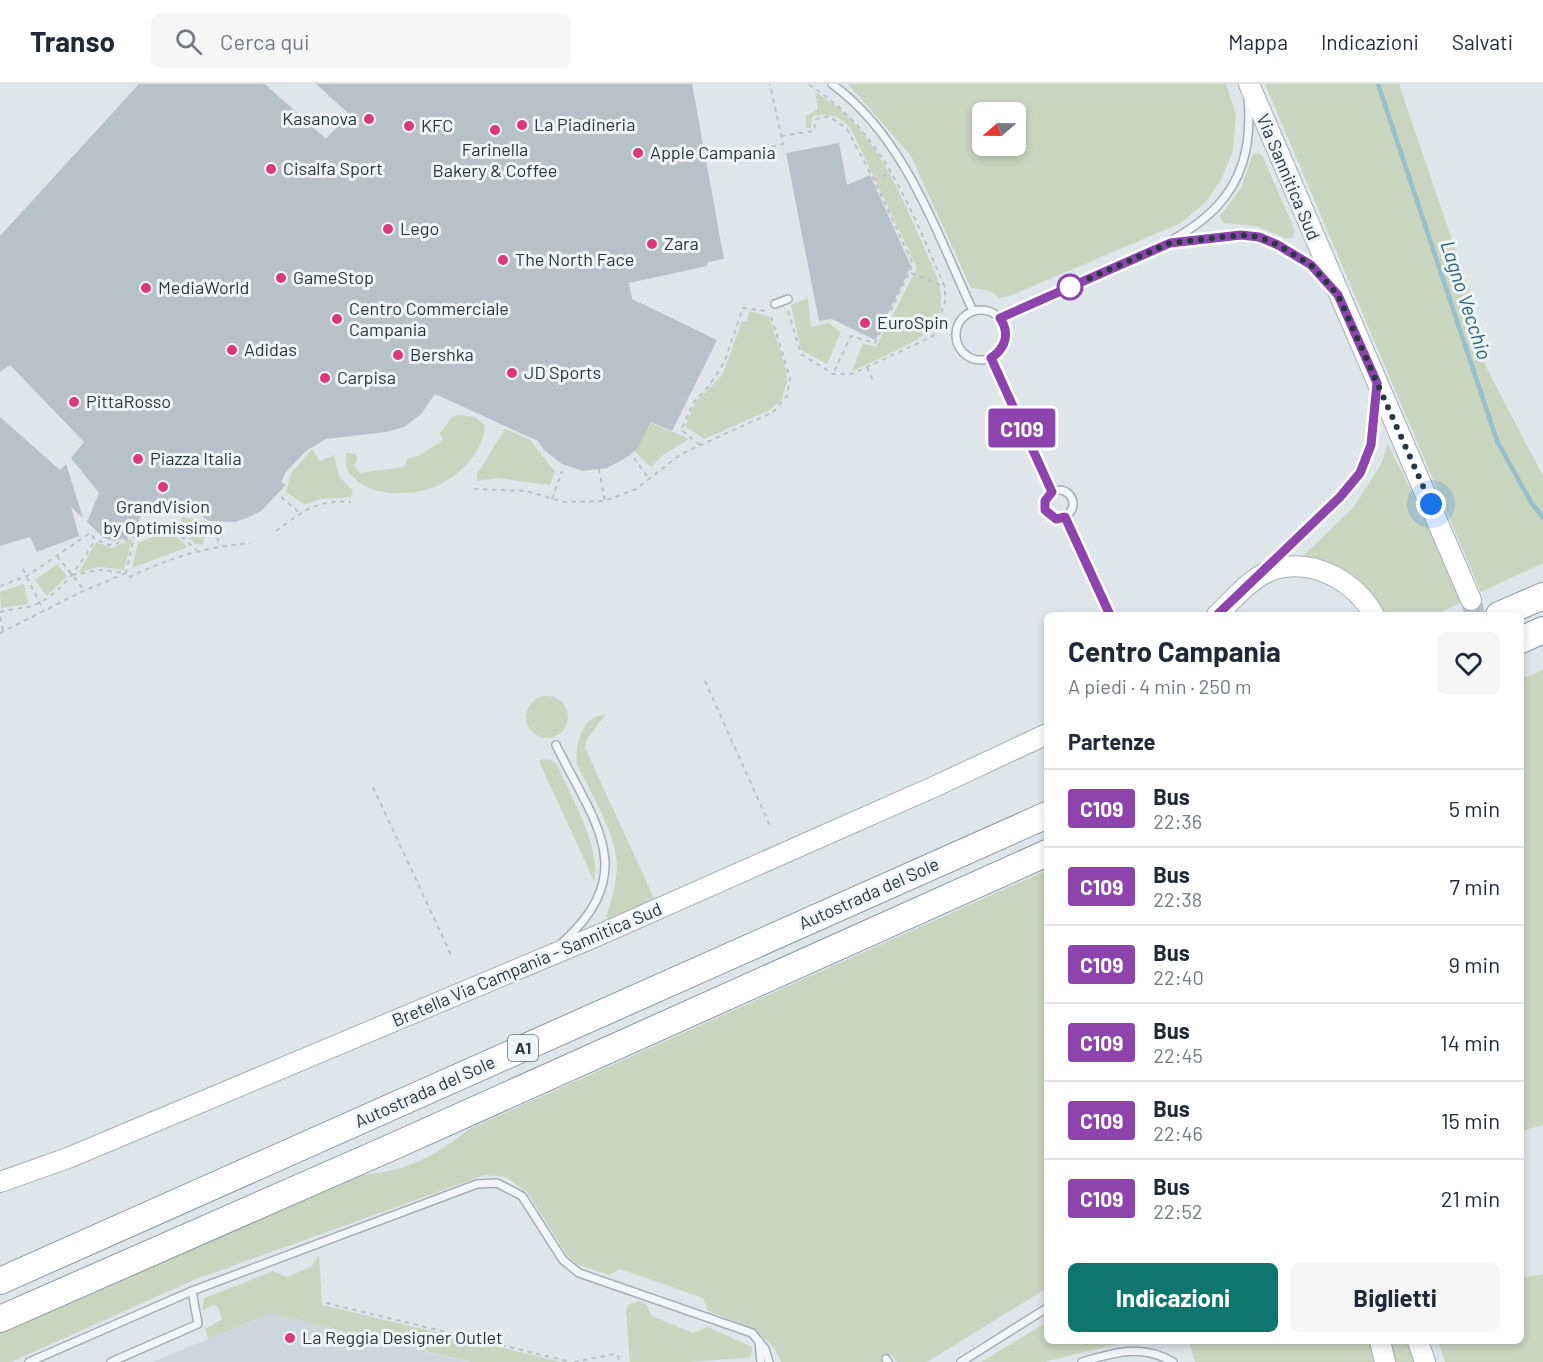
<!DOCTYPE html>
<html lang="it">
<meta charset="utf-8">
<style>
:root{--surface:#fff;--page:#f6f6f7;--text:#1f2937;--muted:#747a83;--line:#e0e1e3;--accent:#0f766e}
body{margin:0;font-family:Barlow,sans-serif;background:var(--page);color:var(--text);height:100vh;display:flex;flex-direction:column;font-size:22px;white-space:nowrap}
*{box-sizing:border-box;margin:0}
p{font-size:20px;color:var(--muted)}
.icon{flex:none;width:33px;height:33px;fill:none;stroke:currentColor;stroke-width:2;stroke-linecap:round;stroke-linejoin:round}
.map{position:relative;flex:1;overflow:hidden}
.sheet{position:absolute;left:1044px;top:528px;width:480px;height:732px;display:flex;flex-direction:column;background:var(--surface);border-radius:9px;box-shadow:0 3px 9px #0003}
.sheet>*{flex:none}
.badge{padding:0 12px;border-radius:4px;font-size:21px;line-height:39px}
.needle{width:39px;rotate:250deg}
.fabs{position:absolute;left:972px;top:18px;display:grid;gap:12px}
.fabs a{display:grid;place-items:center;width:54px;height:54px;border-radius:9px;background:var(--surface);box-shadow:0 3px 9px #0003;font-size:30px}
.you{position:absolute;width:30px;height:30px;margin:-15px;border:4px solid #fff;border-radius:50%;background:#1a73e8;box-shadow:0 0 0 9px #1a73e833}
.map>.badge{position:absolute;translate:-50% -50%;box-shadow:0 0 0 3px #fff}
h2{padding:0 24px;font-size:22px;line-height:54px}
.round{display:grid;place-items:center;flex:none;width:63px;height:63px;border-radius:9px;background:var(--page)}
.head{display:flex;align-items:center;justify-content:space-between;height:102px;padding:0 24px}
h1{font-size:28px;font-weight:700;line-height:45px}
.cta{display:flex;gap:12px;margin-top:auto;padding:12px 24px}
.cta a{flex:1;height:69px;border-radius:9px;background:var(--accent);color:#fff;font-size:24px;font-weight:700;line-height:69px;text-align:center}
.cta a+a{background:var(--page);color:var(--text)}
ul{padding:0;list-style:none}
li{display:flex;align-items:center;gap:18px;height:78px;padding:0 24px;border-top:2px solid var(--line)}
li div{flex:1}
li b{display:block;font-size:22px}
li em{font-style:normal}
li .badge{min-width:66px;font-weight:700;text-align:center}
header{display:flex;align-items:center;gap:36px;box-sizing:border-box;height:84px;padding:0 30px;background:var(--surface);border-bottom:2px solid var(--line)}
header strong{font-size:28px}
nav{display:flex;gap:33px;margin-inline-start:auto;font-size:21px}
.search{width:420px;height:54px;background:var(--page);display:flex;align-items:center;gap:15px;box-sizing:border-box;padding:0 21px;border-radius:9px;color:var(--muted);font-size:22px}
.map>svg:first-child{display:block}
</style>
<header>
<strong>Transo</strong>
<div class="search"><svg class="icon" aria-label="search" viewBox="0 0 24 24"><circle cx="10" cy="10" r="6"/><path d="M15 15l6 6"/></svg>Cerca qui</div>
<nav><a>Mappa</a><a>Indicazioni</a><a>Salvati</a></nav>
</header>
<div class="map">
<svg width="1543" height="1278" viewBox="0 0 1543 1278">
<rect width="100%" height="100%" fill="#dfe6ea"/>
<path fill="#cdd6dc" d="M270,1229L469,1278H153Z"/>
<g fill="#cad5c0" fill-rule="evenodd">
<path d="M848,0H1226L1236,30L1233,66L1221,96L1206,118L1181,139L1012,211L999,214L990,207L971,204L911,72ZM982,28H1016V62H982Z"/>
<path d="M1265,0H1399L1471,212L1486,283L1543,392V479L1481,508Z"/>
<path d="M815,8C882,45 907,128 937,193C951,239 927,252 891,269C878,275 865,282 852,287L863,259L876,263L917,184L850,43C837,31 831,29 813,32L811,44H806V32L818,25Z"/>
<path d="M1258,69L1263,73L1295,147L1292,154H1285L1256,142L1223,139L1220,132L1241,104L1253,70Z"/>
<path d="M808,214L811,243L829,239L841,248L827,280L801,266L791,221Z"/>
<path d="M749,227L769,232L786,285L787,298L781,317L768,327L704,355L685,342L695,319L723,290L742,237H747Z"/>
<path d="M460,331L475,333L484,340C486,350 481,358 477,367C469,380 457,391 443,399C417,413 367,416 348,387C345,382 346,375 346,369L356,370L357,376L354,382L360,389L404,383L408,375L420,371L443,356L440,349L452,333Z"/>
<path d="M649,338L689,355L663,371L651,383L634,367Z"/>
<path d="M505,345L530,356L555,388L550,401L497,394L477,397V390Z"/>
<path d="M1388,360L1465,517L1434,531L1385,530C1363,491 1346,481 1302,473L1354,423L1381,380Z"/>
<path d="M312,365L320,377L334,371L339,392L353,407L351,413L320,415L305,421L286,408L291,389Z"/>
<path d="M182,433L207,438L203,461L195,460L179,444Z"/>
<path d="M169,446L188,463L132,484L138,459Z"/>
<path d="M132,455L124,486L100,483L79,488L96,458L112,464Z"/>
<path d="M57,480L67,492L47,512L35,496Z"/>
<path d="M24,500L28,520L1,524L0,508Z"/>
<path d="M1543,586V1041L1521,1047V595Z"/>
<circle cx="547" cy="633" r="21"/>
<path d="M606,630L587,655L585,664L654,814L623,830L609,835L606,833C612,814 619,793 616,772C611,741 591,709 577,680C575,667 579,643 592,635C595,632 602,631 606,630Z"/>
<path d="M543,675L551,676L557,680C570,711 602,765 594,797L539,677Z"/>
<path d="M1047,786V1204L927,1278H897L892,1271L881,1275L882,1278H781C769,1246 737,1239 708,1227L703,1214L620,1185L609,1191L577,1180L567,1171L527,1108L506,1093L485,1091L196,1195L11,1278H0V1249L359,1092C406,1086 432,1075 469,1045Z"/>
<path d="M319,1171L322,1221L562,1278H471L270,1229L208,1255L205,1245L222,1235L217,1222L212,1221L202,1227L204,1214L273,1187L287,1193L311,1183Z"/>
<path d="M1543,1190V1278H1445L1438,1257H1521V1194Z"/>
<path d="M638,1217L647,1221L652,1232L693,1249L708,1243L752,1263L751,1273L745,1274L688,1278H630L626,1228L628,1221Z"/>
<path d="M1047,1238V1257H1129L1044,1278H981Z"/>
<path d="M1189,1257H1374L1379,1278H1195Z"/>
<path d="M1390,1257H1410L1419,1278H1395Z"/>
</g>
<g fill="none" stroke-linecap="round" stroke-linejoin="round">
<path stroke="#97becd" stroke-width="4.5" d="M1378,0L1497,357L1532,420L1543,433"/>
</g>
<g fill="#b6c1c8">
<path d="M139,0H265L326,55L349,30L316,0H692L724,175L708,178L707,182L629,199L632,215L717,256L672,347L651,338L638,363L629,372L607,384L583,387L562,380L544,366L538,357L435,310L421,330L404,343L386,348L326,355L306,367L286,388L281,398L286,401L261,427L249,433L235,438L209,437L183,420H165L149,426L140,433L136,446L126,454L114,457L104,454L87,438L99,409L71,374L84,358L10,281L0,288V152Z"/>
<path d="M839,59L847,101L870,91L911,182L875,256L832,235L819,237L786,69Z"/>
<path d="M0,333L60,386L66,380L83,434L71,423L79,452L37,468L30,453L0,462Z"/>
</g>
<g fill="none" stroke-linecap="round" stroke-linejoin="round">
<path stroke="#bac3c9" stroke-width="20" stroke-dasharray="20 10" stroke-linecap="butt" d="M1471,516L1475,531"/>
<g stroke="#a4aeb5" stroke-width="10">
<g id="lane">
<path d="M832,0C905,53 936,148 973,227"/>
<path d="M1173,159C1239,150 1279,144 1327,198"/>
<path d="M775,220L788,215"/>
<circle cx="981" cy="251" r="25"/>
<path d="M1000,234C1037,217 1075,201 1113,184C1196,148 1257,118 1248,14"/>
<path d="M991,274L1052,408"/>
<circle cx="1059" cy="420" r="14"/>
<path d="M1065,433L1110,531"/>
<path d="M1270,480C1294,455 1345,416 1360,388C1373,365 1375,338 1377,312"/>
<path d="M556,661C594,739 641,787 562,859"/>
<path d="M759,1257L761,1278"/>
<path d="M886,1275L888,1278"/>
<path d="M29,1278L192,1207L477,1100L497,1099L522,1112L563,1176L579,1189L752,1249L765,1265L769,1278"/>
<path d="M111,1278L198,1240L192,1207"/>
<path d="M961,1278L1047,1224"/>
<path d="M1082,1278C1115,1268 1142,1260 1173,1278"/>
</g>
</g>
<g stroke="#a4aeb5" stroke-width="22">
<g id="secondary">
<path d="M1249,0L1471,516"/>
<path d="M1217,531C1234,515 1252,492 1275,485C1315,474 1355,498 1374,531"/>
<path d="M0,1098L68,1074L599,851L938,701L1047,650"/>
<path d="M1380,1257L1385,1278"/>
<path d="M1418,1257L1425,1278"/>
</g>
</g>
<g stroke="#8598a2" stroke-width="28">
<g id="highway">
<path d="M1499,531L1543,512"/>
<path d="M1521,556L1543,546"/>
<path d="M0,1197L1047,731"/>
<path d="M0,1235L392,1063L1047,769"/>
</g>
</g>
<g stroke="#bac1c5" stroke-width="2" stroke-dasharray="4.5 4.5" stroke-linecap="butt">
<path d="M781,52L814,47L816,35L829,32L847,45L874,96L913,180L875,259L851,252L833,290"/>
<path d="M763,65L783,60L770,0"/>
<path d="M874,96L891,89"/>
<path d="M911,189L945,203"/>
<path d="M788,227L801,270L833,290H852L933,252L945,218V203C909,123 885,49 808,0"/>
<path d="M867,283L873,297"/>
<path d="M700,361L681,346L694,318L709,302L724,279L743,224L766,227"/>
<path d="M634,374L649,395"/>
<path d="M599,385L605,417"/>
<path d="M474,405L526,407L564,418L605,417L636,405L681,370L773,328L787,312L790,294L770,229"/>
<path d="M281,413L300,429"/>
<path d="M552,415L562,387"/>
<path d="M215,445L219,461"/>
<path d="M276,447C302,428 316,415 351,418"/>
<path d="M57,472L84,506"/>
<path d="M23,485L43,526"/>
<path d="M72,491L100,486L126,489L134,453"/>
<path d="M0,502L27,492L90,449L95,455L109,461C123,459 132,452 143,446C164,434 182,453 196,466"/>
<path d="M0,528C10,525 22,525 32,522C62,510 79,482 95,456"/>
<path d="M0,533L3,547"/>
<path d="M0,549L79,509L126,489L130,493C174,472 202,464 250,459"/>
<path d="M705,597L771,744"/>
<path d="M373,703L452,873"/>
<path d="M326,1219L571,1278"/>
<path d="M574,1278L615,1270L618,1271L619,1278"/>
</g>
<use href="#lane" stroke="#f3f6f8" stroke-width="7"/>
<use href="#secondary" stroke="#fff" stroke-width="20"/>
<use href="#highway" stroke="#fff" stroke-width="26"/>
</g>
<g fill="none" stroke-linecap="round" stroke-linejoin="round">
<g stroke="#fff" stroke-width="14">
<path id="line" d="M1110,531L1065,433L1056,435L1045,426V417L1052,408L991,274C1006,264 1010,249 1000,234L1170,159L1241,151L1259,153L1278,161L1311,181L1338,211L1377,299L1371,361L1360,389L1340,413L1217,531"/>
</g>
<use href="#line" stroke="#8e44ad" stroke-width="9"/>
<path stroke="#273843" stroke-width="6" stroke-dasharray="0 10.8" d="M1070,203L1065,205L1170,159L1241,151L1259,153L1278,161L1311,181L1338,211L1431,420"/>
</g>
<g fill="#db3978" stroke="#eff5f7" stroke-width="2">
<circle cx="369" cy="35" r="6"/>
<circle cx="522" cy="41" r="6"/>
<circle cx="409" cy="42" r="6"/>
<circle cx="495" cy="46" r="6"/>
<circle cx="638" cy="69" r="6"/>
<circle cx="271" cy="85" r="6"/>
<circle cx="388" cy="145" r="6"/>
<circle cx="652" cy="160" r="6"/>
<circle cx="503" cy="176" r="6"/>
<circle cx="281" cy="194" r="6"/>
<circle cx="146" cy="204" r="6"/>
<circle cx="337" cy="235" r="6"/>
<circle cx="865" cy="239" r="6"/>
<circle cx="232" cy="266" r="6"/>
<circle cx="398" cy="271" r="6"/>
<circle cx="512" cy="289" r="6"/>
<circle cx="325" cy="294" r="6"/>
<circle cx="74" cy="318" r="6"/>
<circle cx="138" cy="375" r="6"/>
<circle cx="163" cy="403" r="6"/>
<circle cx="290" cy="1254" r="6"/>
</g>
<circle fill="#fff" stroke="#8e44ad" stroke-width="3" cx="1070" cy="203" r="12"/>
<g text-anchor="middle" stroke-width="6" stroke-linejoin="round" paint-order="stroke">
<rect fill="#eff5f7" stroke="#637179" stroke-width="1.5" x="508" y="951" width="30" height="26" rx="4.5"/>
<g font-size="16" font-weight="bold" fill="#273843">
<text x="523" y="970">A1</text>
</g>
<g font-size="18" fill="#273843" stroke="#eff5f7" text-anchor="start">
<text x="357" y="41" text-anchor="end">Kasanova</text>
<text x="534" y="47">La Piadineria</text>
<text x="421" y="48">KFC</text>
<text x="495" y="72" text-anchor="middle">Farinella<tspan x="495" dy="21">Bakery &amp; Coffee</tspan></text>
<text x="650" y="75">Apple Campania</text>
<text x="283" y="91">Cisalfa Sport</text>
<text x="400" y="151">Lego</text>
<text x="664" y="166">Zara</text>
<text x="515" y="182">The North Face</text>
<text x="293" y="200">GameStop</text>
<text x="158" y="210">MediaWorld</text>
<text x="349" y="231">Centro Commerciale<tspan x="349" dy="21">Campania</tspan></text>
<text x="877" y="245">EuroSpin</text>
<text x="244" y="272">Adidas</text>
<text x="410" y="277">Bershka</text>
<text x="524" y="295">JD Sports</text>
<text x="337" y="300">Carpisa</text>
<text x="86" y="324">PittaRosso</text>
<text x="150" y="381">Piazza Italia</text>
<text x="163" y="429" text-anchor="middle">GrandVision<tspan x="163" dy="21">by Optimissimo</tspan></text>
<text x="302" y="1260">La Reggia Designer Outlet</text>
</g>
<g font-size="18" fill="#273843" stroke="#eff5f7">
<text transform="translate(1288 93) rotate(67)" y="6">Via Sannitica Sud</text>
<text transform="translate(869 810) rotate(-24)" y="6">Autostrada del Sole</text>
<text transform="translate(527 881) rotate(-23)" y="6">Bretella Via Campania - Sannitica Sud</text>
<text transform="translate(425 1008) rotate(-24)" y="6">Autostrada del Sole</text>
</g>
<g font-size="20" font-style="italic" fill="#2d627b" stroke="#eff5f7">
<text transform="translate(1466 216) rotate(72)" y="7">Lagno Vecchio</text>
</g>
</g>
</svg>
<div class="fabs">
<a><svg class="needle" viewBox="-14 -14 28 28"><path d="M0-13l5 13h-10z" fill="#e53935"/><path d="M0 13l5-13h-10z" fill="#747a83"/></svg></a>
</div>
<div class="you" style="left:1431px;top:420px"></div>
<b class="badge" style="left:1022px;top:344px;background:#8e44ad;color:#fff">C109</b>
<section class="sheet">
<div class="head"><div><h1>Centro Campania</h1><p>A piedi · 4 min · 250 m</p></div><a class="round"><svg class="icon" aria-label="heart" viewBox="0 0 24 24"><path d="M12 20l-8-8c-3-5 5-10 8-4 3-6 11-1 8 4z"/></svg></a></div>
<h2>Partenze</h2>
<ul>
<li><span class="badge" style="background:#8e44ad;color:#fff">C109</span><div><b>Bus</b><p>22:36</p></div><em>5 min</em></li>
<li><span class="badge" style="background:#8e44ad;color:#fff">C109</span><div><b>Bus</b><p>22:38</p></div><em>7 min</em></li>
<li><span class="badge" style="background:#8e44ad;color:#fff">C109</span><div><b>Bus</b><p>22:40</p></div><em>9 min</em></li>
<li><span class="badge" style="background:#8e44ad;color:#fff">C109</span><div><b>Bus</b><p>22:45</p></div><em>14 min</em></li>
<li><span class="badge" style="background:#8e44ad;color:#fff">C109</span><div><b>Bus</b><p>22:46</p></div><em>15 min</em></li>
<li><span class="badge" style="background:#8e44ad;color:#fff">C109</span><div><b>Bus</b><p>22:52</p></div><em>21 min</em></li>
</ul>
<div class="cta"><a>Indicazioni</a><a>Biglietti</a></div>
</section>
</div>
